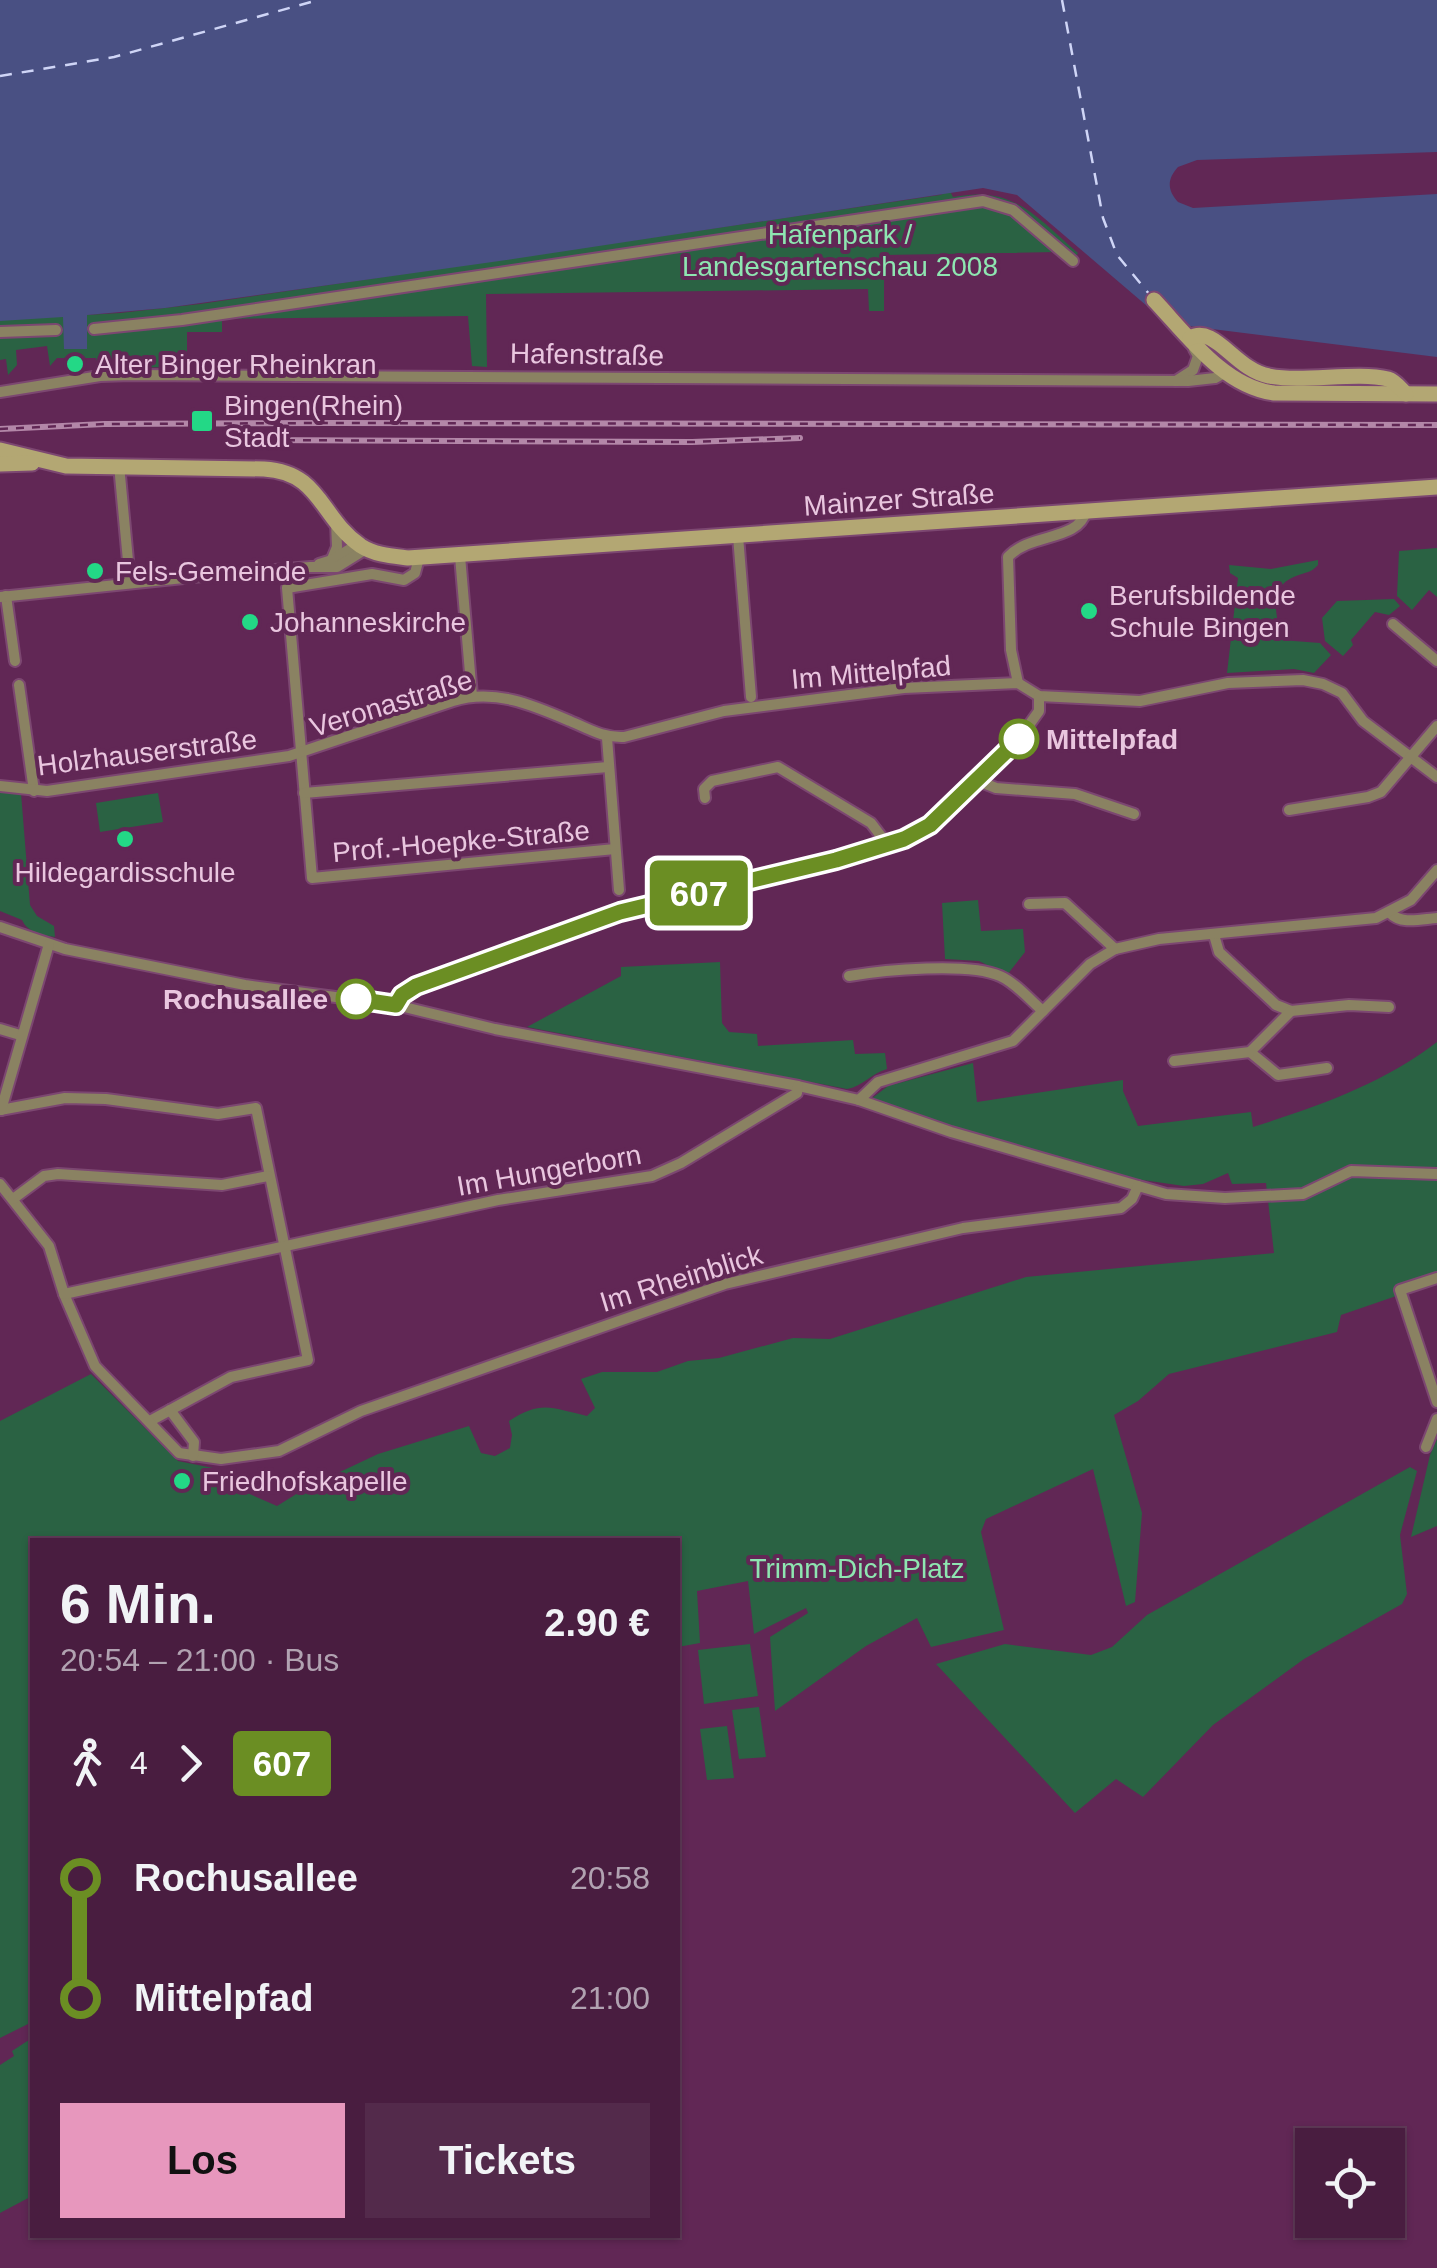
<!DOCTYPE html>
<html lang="de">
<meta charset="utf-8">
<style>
:root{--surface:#491d40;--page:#532a4b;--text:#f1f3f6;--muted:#b1a2b1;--line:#613b59;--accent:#e797bd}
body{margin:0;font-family:Arial,sans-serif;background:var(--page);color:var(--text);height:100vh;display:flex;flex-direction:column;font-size:38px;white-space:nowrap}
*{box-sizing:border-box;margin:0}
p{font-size:32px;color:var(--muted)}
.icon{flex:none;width:55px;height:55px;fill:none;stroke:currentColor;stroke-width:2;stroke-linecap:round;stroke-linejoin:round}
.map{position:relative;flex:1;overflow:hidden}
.side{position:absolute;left:30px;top:1538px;width:650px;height:700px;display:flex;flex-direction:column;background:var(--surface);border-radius:0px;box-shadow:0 2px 8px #0004,0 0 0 2px var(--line)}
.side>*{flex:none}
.badge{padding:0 20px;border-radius:8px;font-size:35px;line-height:65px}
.buttons{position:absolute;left:1295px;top:2128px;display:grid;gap:20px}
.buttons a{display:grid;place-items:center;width:110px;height:110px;border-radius:0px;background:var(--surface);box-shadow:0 2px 8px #0004,0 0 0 2px var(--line);font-size:50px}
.map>.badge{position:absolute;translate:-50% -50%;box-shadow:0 0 0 5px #fff}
.legs{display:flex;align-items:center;gap:15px;height:110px;padding:0 30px;font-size:32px}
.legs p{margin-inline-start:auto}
.summary{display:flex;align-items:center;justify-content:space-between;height:170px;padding:0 30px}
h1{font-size:55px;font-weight:800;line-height:75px}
.primary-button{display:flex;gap:20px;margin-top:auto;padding:20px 30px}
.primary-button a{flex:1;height:115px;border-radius:0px;background:var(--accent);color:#111;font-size:40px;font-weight:800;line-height:115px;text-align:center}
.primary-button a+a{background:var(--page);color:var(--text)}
ul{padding:0 30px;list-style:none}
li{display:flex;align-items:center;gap:35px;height:120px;font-size:38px}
li i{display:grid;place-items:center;width:15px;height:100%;margin:0 12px;background:currentColor}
li i::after{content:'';width:25px;height:25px;margin:-12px;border:8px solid;border-radius:50%;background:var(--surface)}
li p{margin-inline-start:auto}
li:first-child i{background:linear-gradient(#0000 50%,currentColor 0)}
li:last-child i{background:linear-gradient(currentColor 50%,#0000 0)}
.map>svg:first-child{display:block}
</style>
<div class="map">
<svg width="1437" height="2268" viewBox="0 0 1437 2268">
<rect width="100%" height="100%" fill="#612755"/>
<g fill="#2a6243">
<path d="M950,191L953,197C1014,185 1035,216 1078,253L1073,261L1057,252L884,255V311H869L868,289L486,294L487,367L472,366L468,316L222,319V332H187V365L178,367L98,368L96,358H57L50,366L47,346L16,350L17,365L8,375L6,359L0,360V320L120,313L200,304L940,195Z"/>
<path d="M1437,548V597L1429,590L1412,610L1397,596L1399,551Z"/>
<path d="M1318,560V565C1311,573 1306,572 1296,576C1265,588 1278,615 1281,640L1320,643L1331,655L1314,673L1294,669L1227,673L1238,578L1230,573L1229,565L1271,569Z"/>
<path d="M1394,599L1400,606L1389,615L1375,612L1351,640L1353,645L1343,656L1325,641L1322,618L1337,601Z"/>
<path d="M0,789L21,793L30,905L37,916L54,926L55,937C42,935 28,933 22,920L0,911Z"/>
<path d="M158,793L163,822L100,832L96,803Z"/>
<path d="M978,900L981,931L1023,929L1025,952L1007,975L979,961L945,959L942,903Z"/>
<path d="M720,962L722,1023L729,1032L757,1034L758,1046L853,1040L855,1054L885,1053L887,1069C872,1073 862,1087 847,1089L527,1027L621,976V967Z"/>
<path d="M1437,1042V1282L1341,1315L1337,1332L1169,1374L1138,1401L1114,1415L1142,1513L1135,1602L1126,1606L1093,1469L986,1519L981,1532L1004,1630L931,1647L917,1618L866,1646L775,1711L770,1637L808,1613L806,1608L754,1634L748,1581L697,1591L700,1643L678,1647V1540H32V2022L0,2038V1421L91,1374L178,1461L213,1468L245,1492L277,1506L306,1488L378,1454L469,1426L481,1453L495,1456L510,1448L512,1435L509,1421C542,1400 551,1408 587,1416L595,1408L581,1379L602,1372H657L688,1361L719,1358L793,1338L830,1339L1026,1277L1274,1253L1266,1183L1232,1184L1228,1173L1203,1184L1184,1186L1129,1178L950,1128L871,1099L888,1086L973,1063L977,1102L1123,1080V1091L1138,1126L1251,1112L1253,1127C1319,1106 1382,1084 1437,1042Z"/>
<path d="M1437,1439V1526L1411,1537L1430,1455Z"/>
<path d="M1410,1467L1417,1471L1400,1535L1407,1594L1402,1604L1304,1659L1213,1725L1143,1797L1116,1779L1075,1813L936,1664L1005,1644L1091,1655L1112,1647L1147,1615Z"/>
<path d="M750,1644L758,1696L704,1704L698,1650Z"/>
<path d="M759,1707L766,1757L739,1759L732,1710Z"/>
<path d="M727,1726L734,1778L707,1780L700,1729Z"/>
<path d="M32,2038V2196L0,2213V2065L14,2056L12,2051Z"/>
</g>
<path fill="#495083" d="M0,0H1437V152L1197,160L1178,167C1167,179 1167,190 1178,202L1193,208L1437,194V357L1188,326L1161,296L1147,306L1017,195L983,188L513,259L165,308L87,315V349H64L63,317L0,321Z"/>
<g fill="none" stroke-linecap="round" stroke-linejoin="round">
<g stroke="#cfd5f6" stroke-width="2.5" stroke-dasharray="12 10" stroke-linecap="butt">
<path d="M1062,0L1103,218L1117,255L1150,295"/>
<path d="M0,76L114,57L318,0"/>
</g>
<g stroke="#7c4771" stroke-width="14">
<g id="street">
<path d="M94,329L182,320L983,201L1013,210L1073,261"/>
<path d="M0,332L56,330"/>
<path d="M1176,381L1193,370L1198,356L1194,349"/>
<path d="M0,392L100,376L131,375L1188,381L1215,378L1226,372"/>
<path d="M119,465L130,582"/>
<path d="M738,536L751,697"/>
<path d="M460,556L472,696"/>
<path d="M419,558L415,573L404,580L372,574L287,588L312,878L615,849"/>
<path d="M332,559L337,547L336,522"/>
<path d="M319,564L332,560L358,544"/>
<path d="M6,596L15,661"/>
<path d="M0,597L203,576L310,567H337L366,549"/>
<path d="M1393,624L1437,661"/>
<path d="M1018,683L1011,650L1008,557C1031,532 1078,542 1086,511"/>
<path d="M19,685L34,791"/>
<path d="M607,738L619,890"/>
<path d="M976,780L996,788L1075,794L1134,814"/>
<path d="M0,786L47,791L289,756L453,701C494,688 533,705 570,721C589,729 603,738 624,737L724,711L904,688L1018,683L1039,696L1140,701L1228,683L1303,680L1323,684L1342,693L1363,721L1437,777"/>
<path d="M304,793L608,767"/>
<path d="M705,798L704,789L712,781L778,767L871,823L887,844"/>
<path d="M1289,810L1368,797L1381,792L1437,726"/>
<path d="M1029,904L1065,903L1115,949"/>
<path d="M1390,913C1401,925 1422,919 1437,918"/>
<path d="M0,927L65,949L245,985L396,1005L495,1029L798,1086L859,1100L951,1132L1166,1194L1225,1198L1303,1194L1351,1171L1437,1174"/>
<path d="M1214,935L1219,952L1276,1005L1291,1011L1349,1005L1389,1007"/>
<path d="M849,976C884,970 969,962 1000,976C1016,983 1030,1000 1043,1011"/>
<path d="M396,1005L402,995L416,986L619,913L836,859L904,839L930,825L1019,739L1039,711V696"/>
<path d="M0,1029L20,1035"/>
<path d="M1250,1052L1278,1075L1327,1068"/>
<path d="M1174,1061L1250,1052L1291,1011"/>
<path d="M859,1100L878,1082L1013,1041L1090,964L1115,949L1159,939L1376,918L1411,900L1437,870"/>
<path d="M0,1110L65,1098L106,1099L218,1114L256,1108L308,1360L231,1377L150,1421"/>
<path d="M1,1110L49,944"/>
<path d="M0,1184L49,1246L64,1294L95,1366L179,1453L221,1459L279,1451L361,1411L725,1284L963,1228L1121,1208L1132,1199L1138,1186"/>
<path d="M13,1199L44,1176L58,1174L222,1185L268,1176"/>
<path d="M1437,1278L1400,1290L1437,1402"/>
<path d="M64,1294L498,1200L652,1176L681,1163L797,1093L798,1086"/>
<path d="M170,1410L194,1442L193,1456"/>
<path d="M1426,1447L1437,1419"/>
</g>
</g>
<g stroke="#7c4771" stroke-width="19">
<g id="secondary">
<path d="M1154,300C1187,335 1224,387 1274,393L1437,394"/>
<path d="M1190,338C1215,324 1235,370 1269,376C1304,383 1356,371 1388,379C1395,381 1400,388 1406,394"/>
<path d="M0,450L66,466L264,469C321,472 320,518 361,546C375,555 392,556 408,558L1437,487"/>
<path d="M0,464L32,463"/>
</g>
</g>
<use href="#street" stroke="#8a8262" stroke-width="10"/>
<use href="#secondary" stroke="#b3a773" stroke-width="15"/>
<g stroke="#b387a8" stroke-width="6">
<g id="rail">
<path d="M0,429L104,424L329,423L1437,425"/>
<path d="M255,440L692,442L800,438"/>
</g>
</g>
<use href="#rail" stroke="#612755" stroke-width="2.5" stroke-dasharray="8" stroke-linecap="butt"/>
</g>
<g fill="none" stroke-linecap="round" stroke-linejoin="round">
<g stroke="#fff" stroke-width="22">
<path id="line-1" d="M356,999L396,1005L402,995L416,986L620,912L836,860L904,839L930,825L1019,739"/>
</g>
<use href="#line-1" stroke="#6b8e23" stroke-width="15"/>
</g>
<g fill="#23d886" stroke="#612755" stroke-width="4">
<circle cx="75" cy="364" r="10"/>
<rect x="190" y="409" width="24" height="24" rx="5"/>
<circle cx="95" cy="571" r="10"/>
<circle cx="1089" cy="611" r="10"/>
<circle cx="250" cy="622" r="10"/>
<circle cx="125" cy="839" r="10"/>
<circle cx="182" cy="1481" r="10"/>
</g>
<g fill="#fff" stroke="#6b8e23" stroke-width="5">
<circle cx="1019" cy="739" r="18"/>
<circle cx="356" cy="999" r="18"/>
</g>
<g text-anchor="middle" stroke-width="8" stroke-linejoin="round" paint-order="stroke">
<g font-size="28" fill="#8ee6b1" stroke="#612755">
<text x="840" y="244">Hafenpark /<tspan x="840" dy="32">Landesgartenschau 2008</tspan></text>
<text x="857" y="1578">Trimm-Dich-Platz</text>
</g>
<g font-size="28" fill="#e9c6df" stroke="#612755">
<text transform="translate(587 354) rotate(1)" y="10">Hafenstraße</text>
<text transform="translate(899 499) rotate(-4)" y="10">Mainzer Straße</text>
<text transform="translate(871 672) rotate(-5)" y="10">Im Mittelpfad</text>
<text transform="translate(391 703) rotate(-17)" y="10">Veronastraße</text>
<text transform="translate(147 752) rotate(-7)" y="10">Holzhauserstraße</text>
<text transform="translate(461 841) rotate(-5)" y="10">Prof.-Hoepke-Straße</text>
<text transform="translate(549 1170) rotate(-10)" y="10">Im Hungerborn</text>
<text transform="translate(681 1278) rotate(-17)" y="10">Im Rheinblick</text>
</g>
<g font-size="28" fill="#e9c6df" stroke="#612755" text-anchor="start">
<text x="95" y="374">Alter Binger Rheinkran</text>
<text x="224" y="415">Bingen(Rhein)<tspan x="224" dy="32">Stadt</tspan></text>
<text x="115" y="581">Fels-Gemeinde</text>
<text x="1109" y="605">Berufsbildende<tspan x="1109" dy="32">Schule Bingen</tspan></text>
<text x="270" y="632">Johanneskirche</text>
<text x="125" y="882" text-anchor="middle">Hildegardisschule</text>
<text x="202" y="1491">Friedhofskapelle</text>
</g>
<g font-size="28" font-weight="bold" fill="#e9c6df" stroke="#612755" text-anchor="start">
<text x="1046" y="749">Mittelpfad</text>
<text x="328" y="1009" text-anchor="end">Rochusallee</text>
</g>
</g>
</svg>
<div class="buttons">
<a><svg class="icon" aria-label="locate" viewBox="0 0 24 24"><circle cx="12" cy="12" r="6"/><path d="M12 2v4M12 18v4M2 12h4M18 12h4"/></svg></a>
</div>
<b class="badge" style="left:699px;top:893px;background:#6b8e23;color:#fff">607</b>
<section class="side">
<div class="summary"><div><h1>6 Min.</h1><p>20:54 – 21:00 · Bus</p></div><b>2.90 €</b></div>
<div class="legs"><svg class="icon" aria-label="walk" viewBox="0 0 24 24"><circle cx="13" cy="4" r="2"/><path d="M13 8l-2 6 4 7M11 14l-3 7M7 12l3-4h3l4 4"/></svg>4<svg class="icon" aria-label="forward" viewBox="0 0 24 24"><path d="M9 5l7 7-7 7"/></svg><b class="badge" style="background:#6b8e23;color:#fff">607</b></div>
<ul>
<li><i style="color:#6b8e23"></i><b>Rochusallee</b><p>20:58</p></li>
<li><i style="color:#6b8e23"></i><b>Mittelpfad</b><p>21:00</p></li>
</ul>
<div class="primary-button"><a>Los</a><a>Tickets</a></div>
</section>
</div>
